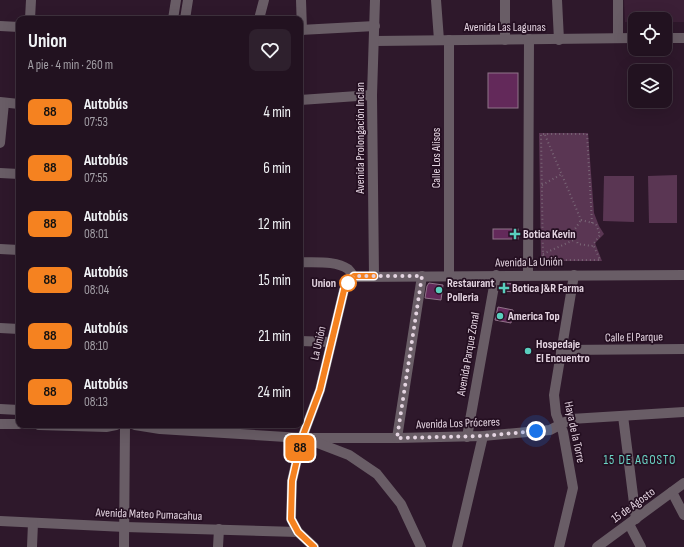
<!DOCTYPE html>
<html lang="es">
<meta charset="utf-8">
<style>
:root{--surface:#221220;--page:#2e202d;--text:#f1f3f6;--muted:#a29ea5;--line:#3f323e}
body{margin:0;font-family:"Sofia Sans Condensed",sans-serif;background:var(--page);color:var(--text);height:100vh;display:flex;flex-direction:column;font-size:15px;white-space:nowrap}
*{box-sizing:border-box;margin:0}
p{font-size:13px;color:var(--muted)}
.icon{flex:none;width:22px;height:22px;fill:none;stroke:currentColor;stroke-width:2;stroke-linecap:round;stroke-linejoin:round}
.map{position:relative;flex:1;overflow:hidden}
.panel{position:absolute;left:16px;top:16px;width:287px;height:412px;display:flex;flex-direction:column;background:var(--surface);border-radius:8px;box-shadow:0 4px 16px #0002,0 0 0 1px var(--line)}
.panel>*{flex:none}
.badge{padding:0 8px;border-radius:6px;font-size:14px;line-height:26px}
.controls{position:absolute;left:628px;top:12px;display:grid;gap:8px}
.controls a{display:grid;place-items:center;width:44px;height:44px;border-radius:8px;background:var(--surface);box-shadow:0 4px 16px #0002,0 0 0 1px var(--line);font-size:20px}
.you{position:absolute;width:20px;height:20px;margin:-10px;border:3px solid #fff;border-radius:50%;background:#1a73e8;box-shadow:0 0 0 6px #1a73e833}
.map>.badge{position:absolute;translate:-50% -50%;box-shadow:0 0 0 2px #fff}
.round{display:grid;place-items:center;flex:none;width:42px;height:42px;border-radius:8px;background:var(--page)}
.summary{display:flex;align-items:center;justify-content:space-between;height:68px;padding:0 12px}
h1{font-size:19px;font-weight:700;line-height:30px}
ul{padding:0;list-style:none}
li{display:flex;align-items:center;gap:12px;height:56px;padding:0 12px}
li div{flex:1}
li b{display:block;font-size:15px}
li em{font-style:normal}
li .badge{min-width:44px;font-weight:700;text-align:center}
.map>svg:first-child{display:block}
</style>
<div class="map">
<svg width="684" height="547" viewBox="0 0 684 547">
<rect width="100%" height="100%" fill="#2e182b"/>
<path fill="#3b1f36" d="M624,0H684V22H665V19H635V22H625Z"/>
<g fill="#5a3653">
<path d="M539,133H588L594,213L599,226L604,234L595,243L602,261H541Z"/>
<path d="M677,175V223H649L648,176Z"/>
<path d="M604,176H634V222L603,221Z"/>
</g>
<g fill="#63295a" stroke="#90748a">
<rect x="488" y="73" width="30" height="35"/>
<rect x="493" y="229" width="25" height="10"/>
<path d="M429,283L443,285L441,300L425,298L427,286Z"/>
<path d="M502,283L517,284V292L501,291Z"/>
<path d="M498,307L513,310L511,323L495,320Z"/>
</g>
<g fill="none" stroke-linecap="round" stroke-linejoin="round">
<g stroke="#796676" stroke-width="2" stroke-dasharray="1 3" stroke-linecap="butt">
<path d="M545,135L581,220"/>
<path d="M542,185L562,174"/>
<path d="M581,220L596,224L600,235L592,246L578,244L573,232Z"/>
<path d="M592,223L587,134H541L543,260H600L593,244"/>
<path d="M543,254L576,239"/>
</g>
<g stroke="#695d66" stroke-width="10">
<path d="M301,0L302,30"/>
<path d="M436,0L439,40"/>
<path d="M505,0V40"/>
<path d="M557,0L559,40"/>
<path d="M618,0V38"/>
<path d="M30,19L31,0"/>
<path d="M259,19L264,0"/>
<path d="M0,26L19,27"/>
<path d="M300,30L375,26"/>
<path d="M665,38H684"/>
<path d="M449,40V276"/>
<path d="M375,41L635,38"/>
<path d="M300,100L372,95"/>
<path d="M0,102L19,104"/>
<path d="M0,143L4,103"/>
<path d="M0,173L19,174"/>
<path d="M0,249L19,250"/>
<path d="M300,262C314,263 335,260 348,269C350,271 352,274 354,277"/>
<path d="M528,275L529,39"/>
<path d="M374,276L372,95L375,0"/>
<path d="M0,328L19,329"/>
<path d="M300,341L331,342"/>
<path d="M561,350L684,349"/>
<path d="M623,416L636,519"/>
<path d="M467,437L496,275"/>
<path d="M302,438H397L483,436L550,430L571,419L684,412"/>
<path d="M397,438L422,276"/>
<path d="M310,440L349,455L377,474L401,504L421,547"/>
<path d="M672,492L684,515"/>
<path d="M0,521L125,527L298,532"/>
<path d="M629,524L641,547"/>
<path d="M32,547L33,523"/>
<path d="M124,547L125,425"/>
<path d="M218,547L219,529"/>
<path d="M457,547L483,436"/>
<path d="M559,547L573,488L563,432L556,414L554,395L574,275"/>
<path d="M597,547L684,483"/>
</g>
<g stroke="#695d66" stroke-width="10">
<path d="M173,19L176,0"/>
<path d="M185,19L188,0"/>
<path d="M0,409L19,410"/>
<path d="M0,424H19"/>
<path d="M39,425L106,427L116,425"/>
<path d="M135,425L160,429L302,438"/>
<path d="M314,547L298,532L291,519L292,481L302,438L320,390L344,290L350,280L354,277L684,275"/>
</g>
</g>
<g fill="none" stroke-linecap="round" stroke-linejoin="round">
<g stroke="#fff" stroke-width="9">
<path id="line" d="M314,547L298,532L291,519L292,481L302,438L320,390L344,290L350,280L354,276H374"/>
</g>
<use href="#line" stroke="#f58220" stroke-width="6"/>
<path stroke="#e4d4e1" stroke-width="4" stroke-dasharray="0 7.2" d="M348,283L354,276H422L397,438L483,436L536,431"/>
</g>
<g fill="#59cebe" stroke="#240f21" stroke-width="1.5">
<path d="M513 228h4v4h4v4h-4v4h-4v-4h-4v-4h4z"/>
<path d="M502 282h4v4h4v4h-4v4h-4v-4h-4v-4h4z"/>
<circle cx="439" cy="290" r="4"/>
<circle cx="500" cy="316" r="4"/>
<circle cx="528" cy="351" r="4"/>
</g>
<circle fill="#fff" stroke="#f58220" stroke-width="2" cx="348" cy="283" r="8"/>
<g text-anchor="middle" stroke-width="3.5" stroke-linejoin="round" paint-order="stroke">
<g font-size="12" fill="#e4d4e1" stroke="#240f21">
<text x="505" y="31">Avenida Las Lagunas</text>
<text transform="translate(360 138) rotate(-90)" y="4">Avenida Prolongación Inclan</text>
<text transform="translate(436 158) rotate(-90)" y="4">Calle Los Alisos</text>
<text transform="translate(529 262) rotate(-1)" y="4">Avenida La Unión</text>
<text transform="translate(634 337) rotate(-1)" y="4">Calle El Parque</text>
<text transform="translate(318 343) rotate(-77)" y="4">La Unión</text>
<text transform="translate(468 354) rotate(-80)" y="4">Avenida Parque Zonal</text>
<text transform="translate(458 423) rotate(-2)" y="4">Avenida Los Próceres</text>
<text transform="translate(575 432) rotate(78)" y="4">Haya de la Torre</text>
<text transform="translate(633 505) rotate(-36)" y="4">15 de Agosto</text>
<text transform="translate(149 514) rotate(2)" y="4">Avenida Mateo Pumacahua</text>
</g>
<g font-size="12" font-weight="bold" fill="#e4d4e1" stroke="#240f21" text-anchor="start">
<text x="523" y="238">Botica Kevin</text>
<text x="447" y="287">Restaurant<tspan x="447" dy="14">Polleria</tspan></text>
<text x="512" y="292">Botica J&amp;R Farma</text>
<text x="508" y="320">America Top</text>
<text x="536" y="348">Hospedaje<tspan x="536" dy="14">El Encuentro</tspan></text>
</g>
<g font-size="12" font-weight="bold" fill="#e4d4e1" stroke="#240f21" text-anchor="end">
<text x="336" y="287">Union</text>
</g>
<g font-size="13" letter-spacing="1" fill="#6bd4c5" stroke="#240f21">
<text x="640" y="464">15 DE AGOSTO</text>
</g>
</g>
</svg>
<div class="controls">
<a><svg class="icon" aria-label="locate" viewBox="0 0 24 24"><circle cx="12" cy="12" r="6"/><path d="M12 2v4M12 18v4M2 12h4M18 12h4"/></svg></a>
<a><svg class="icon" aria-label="layers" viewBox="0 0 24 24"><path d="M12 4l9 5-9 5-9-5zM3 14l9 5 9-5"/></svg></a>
</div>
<div class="you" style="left:536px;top:431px"></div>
<b class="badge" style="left:300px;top:448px;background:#f58220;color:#111">88</b>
<section class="panel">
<div class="summary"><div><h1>Union</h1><p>A pie · 4 min · 260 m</p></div><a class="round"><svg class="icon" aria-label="heart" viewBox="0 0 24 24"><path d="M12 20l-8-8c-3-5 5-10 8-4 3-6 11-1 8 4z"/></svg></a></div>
<ul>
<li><span class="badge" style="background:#f58220;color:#111">88</span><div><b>Autobús</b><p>07:53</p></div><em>4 min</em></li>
<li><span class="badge" style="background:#f58220;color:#111">88</span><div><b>Autobús</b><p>07:55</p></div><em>6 min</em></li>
<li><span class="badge" style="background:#f58220;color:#111">88</span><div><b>Autobús</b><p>08:01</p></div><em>12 min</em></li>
<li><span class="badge" style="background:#f58220;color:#111">88</span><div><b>Autobús</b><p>08:04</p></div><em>15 min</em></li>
<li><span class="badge" style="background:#f58220;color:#111">88</span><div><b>Autobús</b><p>08:10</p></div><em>21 min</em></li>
<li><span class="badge" style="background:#f58220;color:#111">88</span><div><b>Autobús</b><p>08:13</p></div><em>24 min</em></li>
</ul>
</section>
</div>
